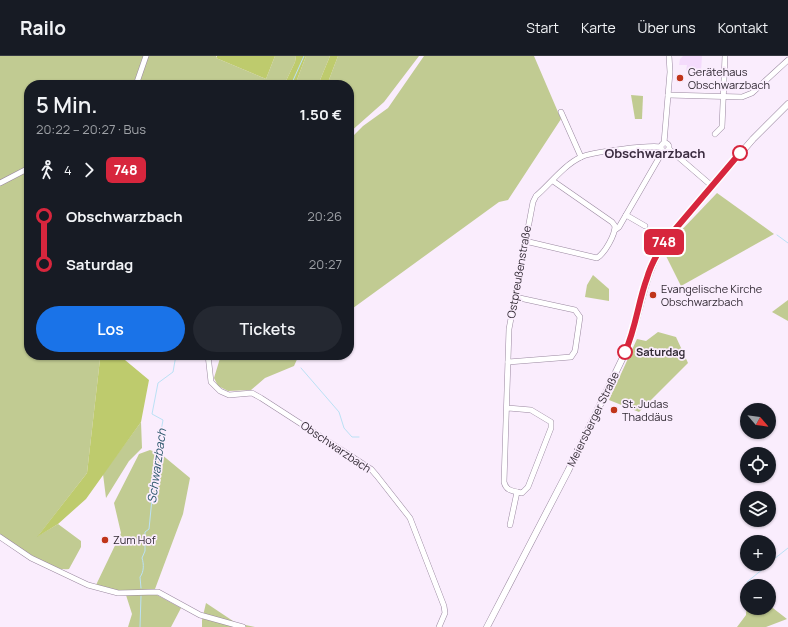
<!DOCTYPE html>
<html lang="de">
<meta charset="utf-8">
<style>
:root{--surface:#171b24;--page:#242831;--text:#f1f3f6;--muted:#9ea1a6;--line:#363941;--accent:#1a73e8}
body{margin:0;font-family:Manrope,sans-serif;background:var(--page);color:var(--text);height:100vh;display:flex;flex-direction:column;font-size:15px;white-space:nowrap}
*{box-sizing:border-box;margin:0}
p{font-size:13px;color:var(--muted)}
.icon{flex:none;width:22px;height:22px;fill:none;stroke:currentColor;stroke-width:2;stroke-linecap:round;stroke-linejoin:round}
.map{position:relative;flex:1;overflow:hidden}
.details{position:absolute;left:24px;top:24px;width:330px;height:280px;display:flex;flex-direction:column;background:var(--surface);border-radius:16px;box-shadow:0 1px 3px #0004}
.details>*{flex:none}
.badge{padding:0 8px;border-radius:6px;font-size:14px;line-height:26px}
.needle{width:26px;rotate:118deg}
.fabs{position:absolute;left:740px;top:347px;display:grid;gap:8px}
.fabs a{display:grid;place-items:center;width:36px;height:36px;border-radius:50%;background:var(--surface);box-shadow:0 1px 3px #0004;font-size:20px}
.map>.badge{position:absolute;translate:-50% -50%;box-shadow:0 0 0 2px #fff}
.legs{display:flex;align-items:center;gap:6px;height:44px;padding:0 12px;font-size:13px}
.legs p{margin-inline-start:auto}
.overview{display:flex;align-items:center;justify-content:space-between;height:68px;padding:0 12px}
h1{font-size:22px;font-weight:600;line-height:30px}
.primary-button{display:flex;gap:8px;margin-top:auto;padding:8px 12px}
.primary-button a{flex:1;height:46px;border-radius:24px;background:var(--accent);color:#fff;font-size:16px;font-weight:600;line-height:46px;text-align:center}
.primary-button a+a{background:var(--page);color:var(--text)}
ul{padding:0 12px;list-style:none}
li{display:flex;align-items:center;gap:14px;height:48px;font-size:15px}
li i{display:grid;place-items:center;width:6px;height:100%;margin:0 5px;background:currentColor}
li i::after{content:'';width:10px;height:10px;margin:-5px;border:3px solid;border-radius:50%;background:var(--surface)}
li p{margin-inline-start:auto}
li:first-child i{background:linear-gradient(#0000 50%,currentColor 0)}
li:last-child i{background:linear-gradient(currentColor 50%,#0000 0)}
header{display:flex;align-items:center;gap:24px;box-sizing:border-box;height:56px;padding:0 20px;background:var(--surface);border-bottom:1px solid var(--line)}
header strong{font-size:19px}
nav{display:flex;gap:22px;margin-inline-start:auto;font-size:14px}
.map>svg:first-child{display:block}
</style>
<header>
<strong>Railo</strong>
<nav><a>Start</a><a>Karte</a><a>Über uns</a><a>Kontakt</a></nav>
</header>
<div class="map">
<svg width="788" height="571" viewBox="0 0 788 571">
<rect width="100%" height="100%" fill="#faedfd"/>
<path fill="#f4dbfc" d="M683,0H702L701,15H686L687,9H679L680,3Z"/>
<g fill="#c1cb92">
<path d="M0,0H216V2L266,23L275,0H296L295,6L284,29H29V299H99L100,303L87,417L38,480L58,468L81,485V491L69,513C48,516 17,490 0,478Z"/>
<path d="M306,0H330L318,29H295Z"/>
<path d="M338,0H419L384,46L349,77V29H327Z"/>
<path d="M424,0H534L561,63L508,144L499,146L349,255V84L363,70L388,52Z"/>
<path d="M631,39L643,40L642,63H635Z"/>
<path d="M717,137L774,178L681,230L664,196L675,181Z"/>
<path d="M593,219L609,233V245L585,241L587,229Z"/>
<path d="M788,244V265L772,256Z"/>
<path d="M658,276L676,281L688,307L639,356L609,344L637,283L646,285Z"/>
<path d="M221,299H299L294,310L265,322L251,334L228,335L218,330L214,322Z"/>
<path d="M141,366L142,392L129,405L106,442L103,418Z"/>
<path d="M150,394L161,398L190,422L183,458L155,533L119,536L96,529L121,477L114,447L139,398Z"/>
<path d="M126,539H157L181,552L171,571H128L132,558Z"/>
<path d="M747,539V552H769V549L787,563L766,571H737L746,559Z"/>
<path d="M206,547L236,567L255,571H202V564Z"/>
</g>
<g fill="#becb6d">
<path d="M217,0H275L266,23L216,2Z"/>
<path d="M296,0H306L295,29H284L295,6Z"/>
<path d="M330,0H338L327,29H318Z"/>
<path d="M99,299H119L149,324L141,366L86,443L58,468L37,481L87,417L100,303Z"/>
</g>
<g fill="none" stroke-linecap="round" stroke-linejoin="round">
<g stroke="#bbe1f5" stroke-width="1">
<path d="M291,29L304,0"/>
<path d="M777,179L788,187"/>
<path d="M301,312L339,356L344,372L352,381H359"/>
<path d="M769,507L788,492"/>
<path d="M747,526L769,508"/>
<path d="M141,532L140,521C144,516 144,508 142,502L145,495V476L149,473L156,403L163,364L152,358L158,327L173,316L176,299"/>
<path d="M140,571L141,540"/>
</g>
<g stroke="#9a88a0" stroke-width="6">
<g id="minor">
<path d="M136,29L146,0"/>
<path d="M668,39L742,41L752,37L788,4"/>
<path d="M561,56L581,101"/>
<path d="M715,78L722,71L725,0"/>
<circle cx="665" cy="91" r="4"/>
<path d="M664,87L670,16L669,0"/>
<path d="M669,93L712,130"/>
<path d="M0,127L29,112"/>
<path d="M626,159L645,170"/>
<path d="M615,174L619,171L663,95"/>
<path d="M525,185L597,202C605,197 615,179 615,170L612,166L553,125"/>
<path d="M208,299L211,326L220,335L229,339L252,337L261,342L371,413L377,420L410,462L444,550L445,557L439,571"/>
<path d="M508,306L571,301L575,295L580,261L575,254L515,241"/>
<path d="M507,352L531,354L551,366V372L528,431L522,437C513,435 506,435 504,426L509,273L533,146L536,140C550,128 564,109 581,101C591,96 649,89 661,91"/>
<path d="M510,469L517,436"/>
<path d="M0,481L31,502L88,529L118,537L158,536L200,559L243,571"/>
</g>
</g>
<g stroke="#9a88a0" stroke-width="7">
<path id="major" d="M487,571L568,415L627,293C642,254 642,221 666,184L753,83L788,48"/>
</g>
<use href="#minor" stroke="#fff" stroke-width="5"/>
<use href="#major" stroke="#fff" stroke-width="6"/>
</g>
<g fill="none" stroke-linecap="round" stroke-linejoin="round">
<g stroke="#fff" stroke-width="9">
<path id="line-1" d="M625,296C636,272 638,246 647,222C651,208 658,196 666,184L740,97"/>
</g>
<use href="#line-1" stroke="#d7263d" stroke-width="6"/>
</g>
<g fill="#c0351a" stroke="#faedfd" stroke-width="1.5">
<circle cx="680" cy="22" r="4"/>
<circle cx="653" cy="239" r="4"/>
<circle cx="614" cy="354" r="4"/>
<circle cx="105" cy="484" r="4"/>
</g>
<g fill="#fff" stroke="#d7263d" stroke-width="2">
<circle cx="740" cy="97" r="7"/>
<circle cx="625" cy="296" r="7"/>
</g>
<g text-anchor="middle" stroke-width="3.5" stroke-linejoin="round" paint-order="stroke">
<g font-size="11" fill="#322a34" stroke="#faedfd" text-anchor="start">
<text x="688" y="20">Gerätehaus<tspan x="688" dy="13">Obschwarzbach</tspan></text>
<text x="661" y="237">Evangelische Kirche<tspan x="661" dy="13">Obschwarzbach</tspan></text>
<text x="622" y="352">St. Judas<tspan x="622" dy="13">Thaddäus</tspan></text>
<text x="113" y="488">Zum Hof</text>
</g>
<g font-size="11" fill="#322a34" stroke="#faedfd">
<text transform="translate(519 216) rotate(-80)" y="4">Ostpreußenstraße</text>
<text transform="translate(593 363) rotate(-64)" y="4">Meiersberger Straße</text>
<text transform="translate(336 391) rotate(34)" y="4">Obschwarzbach</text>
</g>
<g font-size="11" font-weight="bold" fill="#322a34" stroke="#faedfd" text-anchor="start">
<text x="636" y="300">Saturdag</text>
</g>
<g font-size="12" font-style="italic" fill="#2a566b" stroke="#faedfd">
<text transform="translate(157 410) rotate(-82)" y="4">Schwarzbach</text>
</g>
<g font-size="13" font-weight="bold" fill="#3a2b3f" stroke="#faedfd">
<text x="655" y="102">Obschwarzbach</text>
</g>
</g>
</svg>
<div class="fabs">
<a><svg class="needle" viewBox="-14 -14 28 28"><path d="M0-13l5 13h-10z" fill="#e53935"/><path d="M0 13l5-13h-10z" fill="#9ea1a6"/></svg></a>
<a><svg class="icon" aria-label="locate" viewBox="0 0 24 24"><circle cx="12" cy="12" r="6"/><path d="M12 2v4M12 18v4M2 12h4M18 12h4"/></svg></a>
<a><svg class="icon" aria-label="layers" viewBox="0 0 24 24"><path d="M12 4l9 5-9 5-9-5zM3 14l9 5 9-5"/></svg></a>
<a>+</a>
<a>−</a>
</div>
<b class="badge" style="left:664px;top:186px;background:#d7263d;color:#fff">748</b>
<section class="details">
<div class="overview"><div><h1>5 Min.</h1><p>20:22 – 20:27 · Bus</p></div><b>1.50 €</b></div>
<div class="legs"><svg class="icon" aria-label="walk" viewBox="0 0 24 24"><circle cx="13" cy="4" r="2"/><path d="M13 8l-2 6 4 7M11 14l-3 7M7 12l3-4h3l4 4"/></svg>4<svg class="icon" aria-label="forward" viewBox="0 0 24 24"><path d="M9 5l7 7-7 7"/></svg><b class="badge" style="background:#d7263d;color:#fff">748</b></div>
<ul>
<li><i style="color:#d7263d"></i><b>Obschwarzbach</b><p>20:26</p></li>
<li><i style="color:#d7263d"></i><b>Saturdag</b><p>20:27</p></li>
</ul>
<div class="primary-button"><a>Los</a><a>Tickets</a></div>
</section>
</div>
